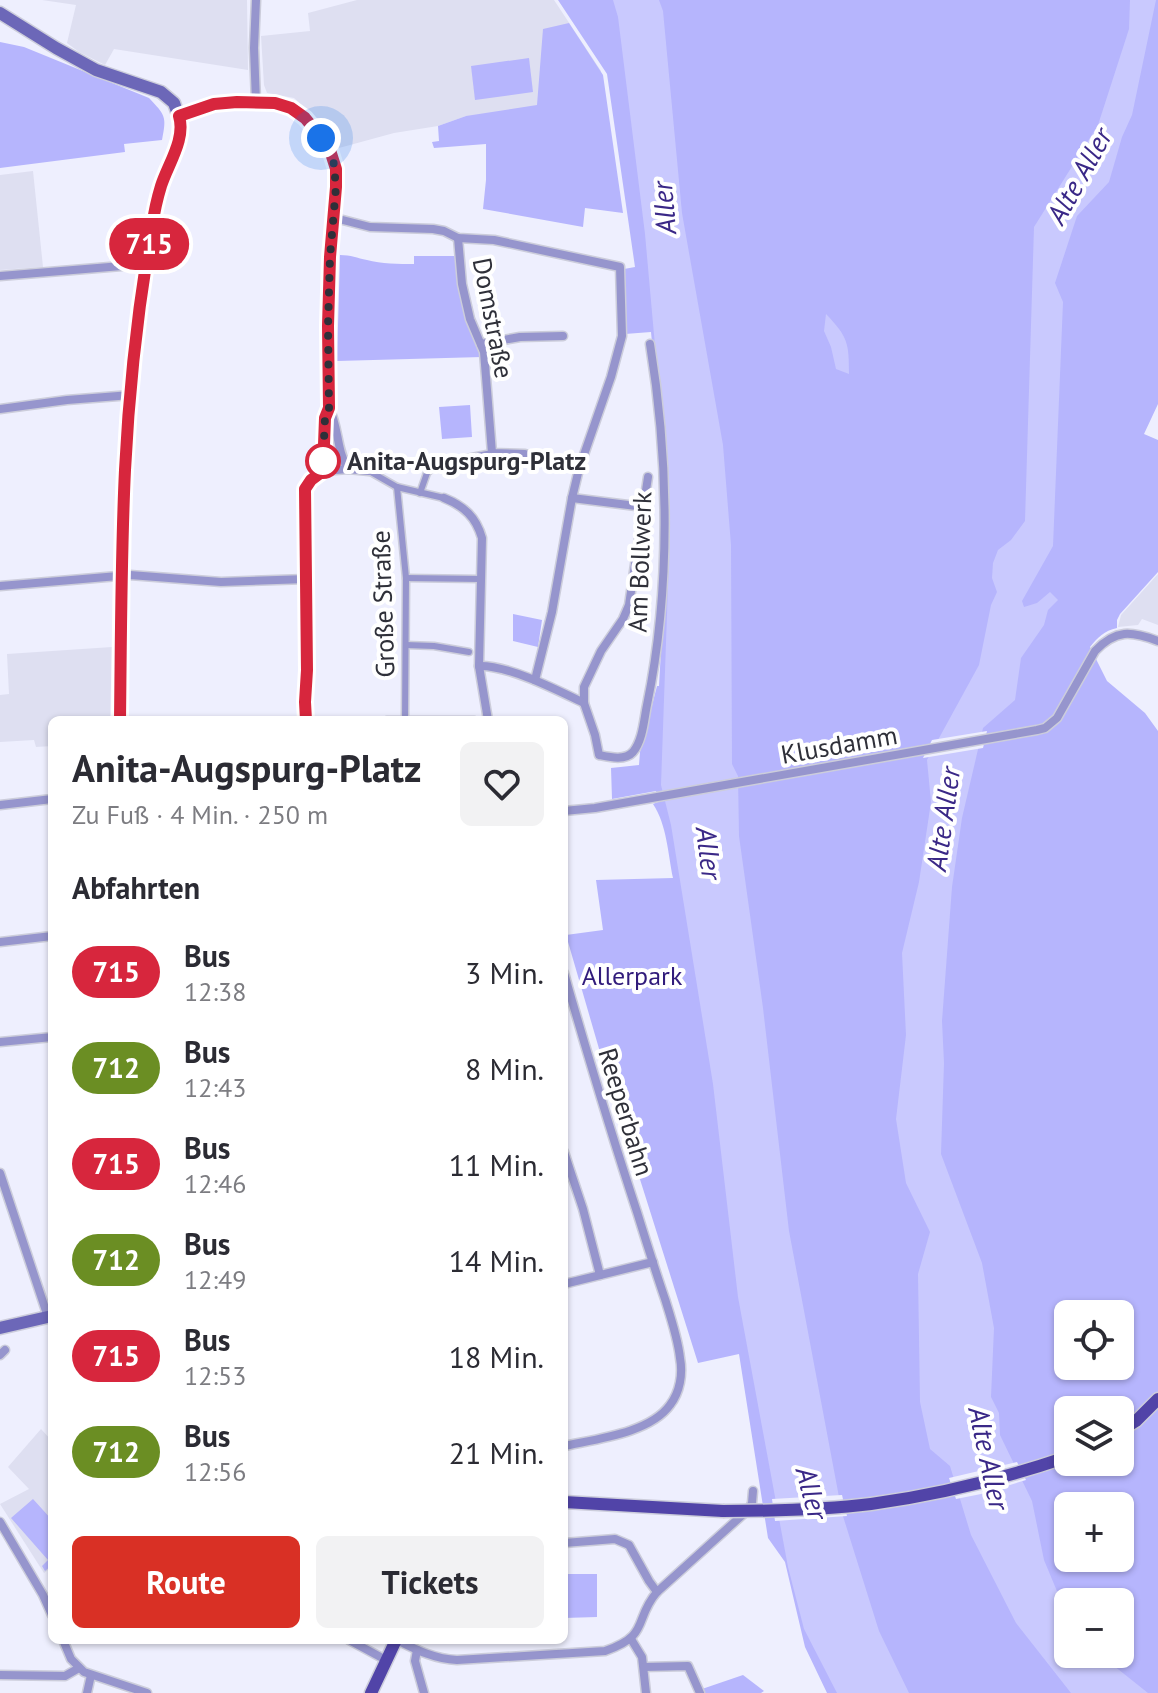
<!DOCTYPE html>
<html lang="de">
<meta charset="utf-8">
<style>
:root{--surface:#fff;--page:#f2f2f3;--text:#2b2b33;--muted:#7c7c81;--accent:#d93025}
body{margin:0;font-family:"PT Sans",sans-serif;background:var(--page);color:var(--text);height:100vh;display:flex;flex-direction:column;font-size:30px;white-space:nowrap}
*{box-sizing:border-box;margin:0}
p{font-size:26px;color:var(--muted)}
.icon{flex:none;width:44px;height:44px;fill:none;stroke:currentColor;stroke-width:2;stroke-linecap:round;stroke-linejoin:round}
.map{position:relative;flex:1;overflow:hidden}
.sheet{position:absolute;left:48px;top:716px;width:520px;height:928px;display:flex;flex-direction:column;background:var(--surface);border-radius:12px;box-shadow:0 2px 6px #0004}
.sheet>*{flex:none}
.badge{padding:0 16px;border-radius:26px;font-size:28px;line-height:52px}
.tools{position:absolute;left:1054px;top:1300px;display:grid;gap:16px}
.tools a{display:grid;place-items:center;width:80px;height:80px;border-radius:12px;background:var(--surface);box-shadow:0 2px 6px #0004;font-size:40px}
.you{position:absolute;width:40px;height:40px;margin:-20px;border:6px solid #fff;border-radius:50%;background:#1a73e8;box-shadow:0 0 0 12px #1a73e833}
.map>.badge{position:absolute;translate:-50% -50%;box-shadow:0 0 0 4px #fff}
h2{padding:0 24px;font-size:30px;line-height:72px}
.round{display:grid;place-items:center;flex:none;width:84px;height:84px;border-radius:12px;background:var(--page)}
.summary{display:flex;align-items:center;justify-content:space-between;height:136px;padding:0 24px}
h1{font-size:38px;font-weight:800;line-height:60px}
.action{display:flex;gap:16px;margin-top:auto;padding:16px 24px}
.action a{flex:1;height:92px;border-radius:12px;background:var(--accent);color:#fff;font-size:32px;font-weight:800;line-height:92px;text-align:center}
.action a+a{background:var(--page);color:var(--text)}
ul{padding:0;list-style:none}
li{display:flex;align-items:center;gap:24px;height:96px;padding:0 24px}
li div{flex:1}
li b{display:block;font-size:30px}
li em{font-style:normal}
li .badge{min-width:88px;font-weight:700;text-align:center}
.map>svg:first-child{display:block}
</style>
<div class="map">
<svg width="1158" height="1693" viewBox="0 0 1158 1693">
<rect width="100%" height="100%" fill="#eeeffe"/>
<g fill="#dedff1">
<path d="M42,0H247L248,70L114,49L105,65L79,52L67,43L76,5Z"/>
<path d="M357,0H554L601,71L565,133L466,116L438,126L394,133L339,148L307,110L294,98L267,93L264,85L261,36L310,31L308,13Z"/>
<path d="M33,171L43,267L0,270V175Z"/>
<path d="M1158,574V625L1142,619L1138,625L1118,627L1121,615Z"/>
<path d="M112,647L110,720H52V746L36,747L34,740L0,742V695L9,694L7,654Z"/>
<path d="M41,1429L52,1441V1567L44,1573L0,1504L29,1489L8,1467Z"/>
</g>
<g fill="#b6b5fd" fill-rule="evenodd">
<path d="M558,0H1158V404L1144,434L1158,440V572L1120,614L1117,620V628C1104,631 1098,637 1090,647L1107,681L1145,713L1158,731V1693H827L805,1647L785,1562L768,1538L739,1354L698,1363L602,1059L566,935L603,930L596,880L673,878C668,854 667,825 653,804L658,802L656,791L612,799L611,768L639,765L640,752L657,686H659L667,543L661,437L651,332L625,334L624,269L635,267L607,74ZM1068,1314H1120V1366H1068ZM1068,1410H1120V1462H1068ZM1068,1506H1120V1558H1068ZM1068,1602H1120V1654H1068Z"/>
<path d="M569,23L603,75L623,213L585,208L583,227L483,209L486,180V144L434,148L432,142L439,141L438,126L466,116L537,105L543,29Z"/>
<path d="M0,42L24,47L149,98C165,115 167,116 162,140L124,144L125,152L0,168Z"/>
<path d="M529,58L533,92L475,100L471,66Z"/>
<path d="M340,255C351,255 357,258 367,260C381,264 399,264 414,264V256H455L458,284L482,357L337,361Z"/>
<path d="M470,405L472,437L442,439L439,407Z"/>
<path d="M513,614L542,620L538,647L513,641Z"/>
<path d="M33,1499L52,1520V1565L45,1571L42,1566L48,1560L11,1518Z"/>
<path d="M564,1574H597V1617L564,1618Z"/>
<path d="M743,1675L764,1691L761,1693H704L702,1689Z"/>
</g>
<g fill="#c9c9fe">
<path d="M613,0H659L663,11L682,213L723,445L731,545L732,764L738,776L739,836L763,1008L789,1231L842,1513L879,1631L909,1693H837L804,1629L788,1567L738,1297L713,1084L671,825L661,785L669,557L664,446L645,234L618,17Z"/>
<path d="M1130,0H1156L1132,115L1122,137L1109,182L1077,216L1055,283L1063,302L1053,546L1022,601L1024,607L1037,603L1050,592L1058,600L1048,610L1044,625L1021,658L1015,700L983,728L962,818L952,887L942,1021L944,1063L941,1154L982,1263L994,1328L991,1397L999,1413L1000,1435L1032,1501L1044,1560L1059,1596L1068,1610V1654H1099L1148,1693H1071L1016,1623L971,1535L950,1466L930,1449L920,1402L918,1274L930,1232L906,1183L896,1119L906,1035L902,953L919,882L931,802L927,760L979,665L991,605L997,592L992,578L993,563L998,550L1011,540L1025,521L1034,227L1098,125L1129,29Z"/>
<path d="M826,314C848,337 849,343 849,374L836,369L831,347L824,331Z"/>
</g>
<g fill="#eeeffe">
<path d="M987,731L983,748L923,758L932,740Z"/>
<path d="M1017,1462L1026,1480L981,1494L956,1499L949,1478Z"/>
<path d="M842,1495L847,1516L775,1521L772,1499Z"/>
</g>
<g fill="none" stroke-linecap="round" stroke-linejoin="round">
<g stroke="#cccddb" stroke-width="9">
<g id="pedestrian">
<path d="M369,471L397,487L444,498"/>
<path d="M397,487L406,578L405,720"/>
<path d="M420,493L427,473L437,464L492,453"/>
<path d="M406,578L481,579"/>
<path d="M406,645L434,646L469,652"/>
<path d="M387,720H474"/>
</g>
</g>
<g stroke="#cccddb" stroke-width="11">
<g id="minor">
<path d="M256,0L254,48L256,102"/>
<path d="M179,116L214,104L237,102L275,103L291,108L305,118L329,147L336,169V187L329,296V408L325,418L323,471"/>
<path d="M335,218L370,227L433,229L444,231L458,238L494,240L620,267L622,336L611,377L579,469L572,498L552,612L535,680"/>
<path d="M458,238L462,284L470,319L484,352L492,453L525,454L579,469"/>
<path d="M0,276L146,264"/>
<path d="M481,344L520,337L563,336"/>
<path d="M329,408C339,427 336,450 348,469"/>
<path d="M0,409L67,400L131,395"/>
<path d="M323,471L348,469L369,471"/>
<path d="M648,477L629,605L623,619L601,651L584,687V703L595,735L599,755C609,757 625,761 633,752C643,740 644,719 647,705C671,589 669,460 650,344"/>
<path d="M444,498C464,506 476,517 482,538L479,666L488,720"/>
<path d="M572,498L644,507"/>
<path d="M0,586L130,575L221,582L307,579"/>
<path d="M479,666C508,665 557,690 584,703"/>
<path d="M306,720L305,489L311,480L323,471"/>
<path d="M0,805L52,799"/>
<path d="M564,811L595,808L1037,730L1045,728L1057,718L1095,651C1116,629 1131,631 1158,641"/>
<path d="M0,942L52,936"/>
<path d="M564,973C587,1053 611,1133 637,1212C646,1241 655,1270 665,1299C671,1318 678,1339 680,1358C683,1374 680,1392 670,1405C650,1433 596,1439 564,1446"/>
<path d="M0,1042L52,1037"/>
<path d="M564,1152L583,1209L600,1275"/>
<path d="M0,1173L48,1317"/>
<path d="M564,1284L653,1262"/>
<path d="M0,1355L5,1350"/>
<path d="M0,1522L43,1595L52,1615"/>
<path d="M564,1543L615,1539L629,1545L649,1581L657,1592"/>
<path d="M631,1639L642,1657L646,1693"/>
<path d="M63,1640L71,1659L84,1672L147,1693"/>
<path d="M349,1640L386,1660"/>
<path d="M397,1640C417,1650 434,1659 457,1660L605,1651C651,1635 633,1620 657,1592L749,1509L752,1503L753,1491"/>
<path d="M417,1650L415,1661L424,1693"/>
<path d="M644,1667L688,1666L700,1693"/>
<path d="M0,1675L65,1676L79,1668"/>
<path d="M87,1693L91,1675"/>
</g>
</g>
<g stroke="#cccddb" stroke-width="15">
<g id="secondary">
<path d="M0,13L56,48L96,70L161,92L174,103L181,123L180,137L162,184L154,215L146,264L131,387L125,471L120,720"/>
<path d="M0,1328L52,1316"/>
</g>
</g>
<g stroke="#cccddb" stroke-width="15">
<g id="primary">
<path d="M1120,1431L1136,1421L1158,1399"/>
<path d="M564,1502L723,1511"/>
<path d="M371,1693L396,1640"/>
</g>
</g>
<use href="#pedestrian" stroke="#9695cd" stroke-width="6"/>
<use href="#minor" stroke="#9695cd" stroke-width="8"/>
<use href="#secondary" stroke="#6c67b8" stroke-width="12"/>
<use href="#primary" stroke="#5144a8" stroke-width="12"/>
<g stroke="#cccddb" stroke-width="15" stroke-linecap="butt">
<path id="primary-bridge" d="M723,1511C772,1511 822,1510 871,1504C937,1495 1002,1479 1064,1458"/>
</g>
<use href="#primary-bridge" stroke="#5144a8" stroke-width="12"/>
</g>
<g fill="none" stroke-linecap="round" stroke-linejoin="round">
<g stroke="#fff" stroke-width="18">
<path id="line" d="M120,720C121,637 121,553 125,470C129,389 138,307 152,227C154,213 157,199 161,186C168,164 186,139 179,116L214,104L237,102L275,103L291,108L305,118L329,147L336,169V187L330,257L328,326L329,408L325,418L323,471L311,480L305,489L307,670L305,702L306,720"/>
</g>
<use href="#line" stroke="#d7263d" stroke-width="12"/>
<path stroke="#2f3039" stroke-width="8" stroke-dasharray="0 14.4" d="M321,138L333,157L336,187L330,257L328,326L329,408L325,418L323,461"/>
</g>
<circle fill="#fff" stroke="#d7263d" stroke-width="4" cx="323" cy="461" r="16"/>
<g text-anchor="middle" stroke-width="8" stroke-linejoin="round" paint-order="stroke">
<g font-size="26" fill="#2f3039" stroke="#fff">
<text transform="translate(493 318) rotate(79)" y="9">Domstraße</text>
<text transform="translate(640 562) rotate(-88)" y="9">Am Bollwerk</text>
<text transform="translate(383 604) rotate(-92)" y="9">Große Straße</text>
<text transform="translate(839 745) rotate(-10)" y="9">Klusdamm</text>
<text transform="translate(626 1112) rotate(73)" y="9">Reeperbahn</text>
</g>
<g font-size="26" font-weight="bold" fill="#2f3039" stroke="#fff" text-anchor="start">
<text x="347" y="470">Anita-Augspurg-Platz</text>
</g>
<g font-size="26" fill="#311b7b" stroke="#fff">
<text x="632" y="985">Allerpark</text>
</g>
<g font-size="28" font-style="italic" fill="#3a2887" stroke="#fff">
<text transform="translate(1079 176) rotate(-61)" y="10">Alte Aller</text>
<text transform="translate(664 208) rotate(-95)" y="10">Aller</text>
<text transform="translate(943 819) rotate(-82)" y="10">Alte Aller</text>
<text transform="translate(709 853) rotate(83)" y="10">Aller</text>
<text transform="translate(989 1458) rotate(78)" y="10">Alte Aller</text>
<text transform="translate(812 1493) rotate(75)" y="10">Aller</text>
</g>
</g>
</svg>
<div class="tools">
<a><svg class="icon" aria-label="locate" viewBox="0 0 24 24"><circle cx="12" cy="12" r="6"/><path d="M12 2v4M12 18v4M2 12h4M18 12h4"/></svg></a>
<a><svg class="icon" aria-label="layers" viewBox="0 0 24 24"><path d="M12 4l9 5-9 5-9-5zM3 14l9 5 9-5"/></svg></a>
<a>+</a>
<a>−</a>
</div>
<div class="you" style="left:321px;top:138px"></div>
<b class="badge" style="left:149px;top:244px;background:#d7263d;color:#fff">715</b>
<section class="sheet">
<div class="summary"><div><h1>Anita-Augspurg-Platz</h1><p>Zu Fuß · 4 Min. · 250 m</p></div><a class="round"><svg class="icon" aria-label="heart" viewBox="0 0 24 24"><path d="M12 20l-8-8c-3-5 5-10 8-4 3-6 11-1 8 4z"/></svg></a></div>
<h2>Abfahrten</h2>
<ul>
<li><span class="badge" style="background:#d7263d;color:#fff">715</span><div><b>Bus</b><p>12:38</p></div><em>3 Min.</em></li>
<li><span class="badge" style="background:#6b8e23;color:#fff">712</span><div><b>Bus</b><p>12:43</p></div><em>8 Min.</em></li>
<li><span class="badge" style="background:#d7263d;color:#fff">715</span><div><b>Bus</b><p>12:46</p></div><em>11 Min.</em></li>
<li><span class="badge" style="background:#6b8e23;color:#fff">712</span><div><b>Bus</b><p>12:49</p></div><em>14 Min.</em></li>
<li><span class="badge" style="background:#d7263d;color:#fff">715</span><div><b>Bus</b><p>12:53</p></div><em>18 Min.</em></li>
<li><span class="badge" style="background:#6b8e23;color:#fff">712</span><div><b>Bus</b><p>12:56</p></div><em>21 Min.</em></li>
</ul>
<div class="action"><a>Route</a><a>Tickets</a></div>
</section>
</div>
